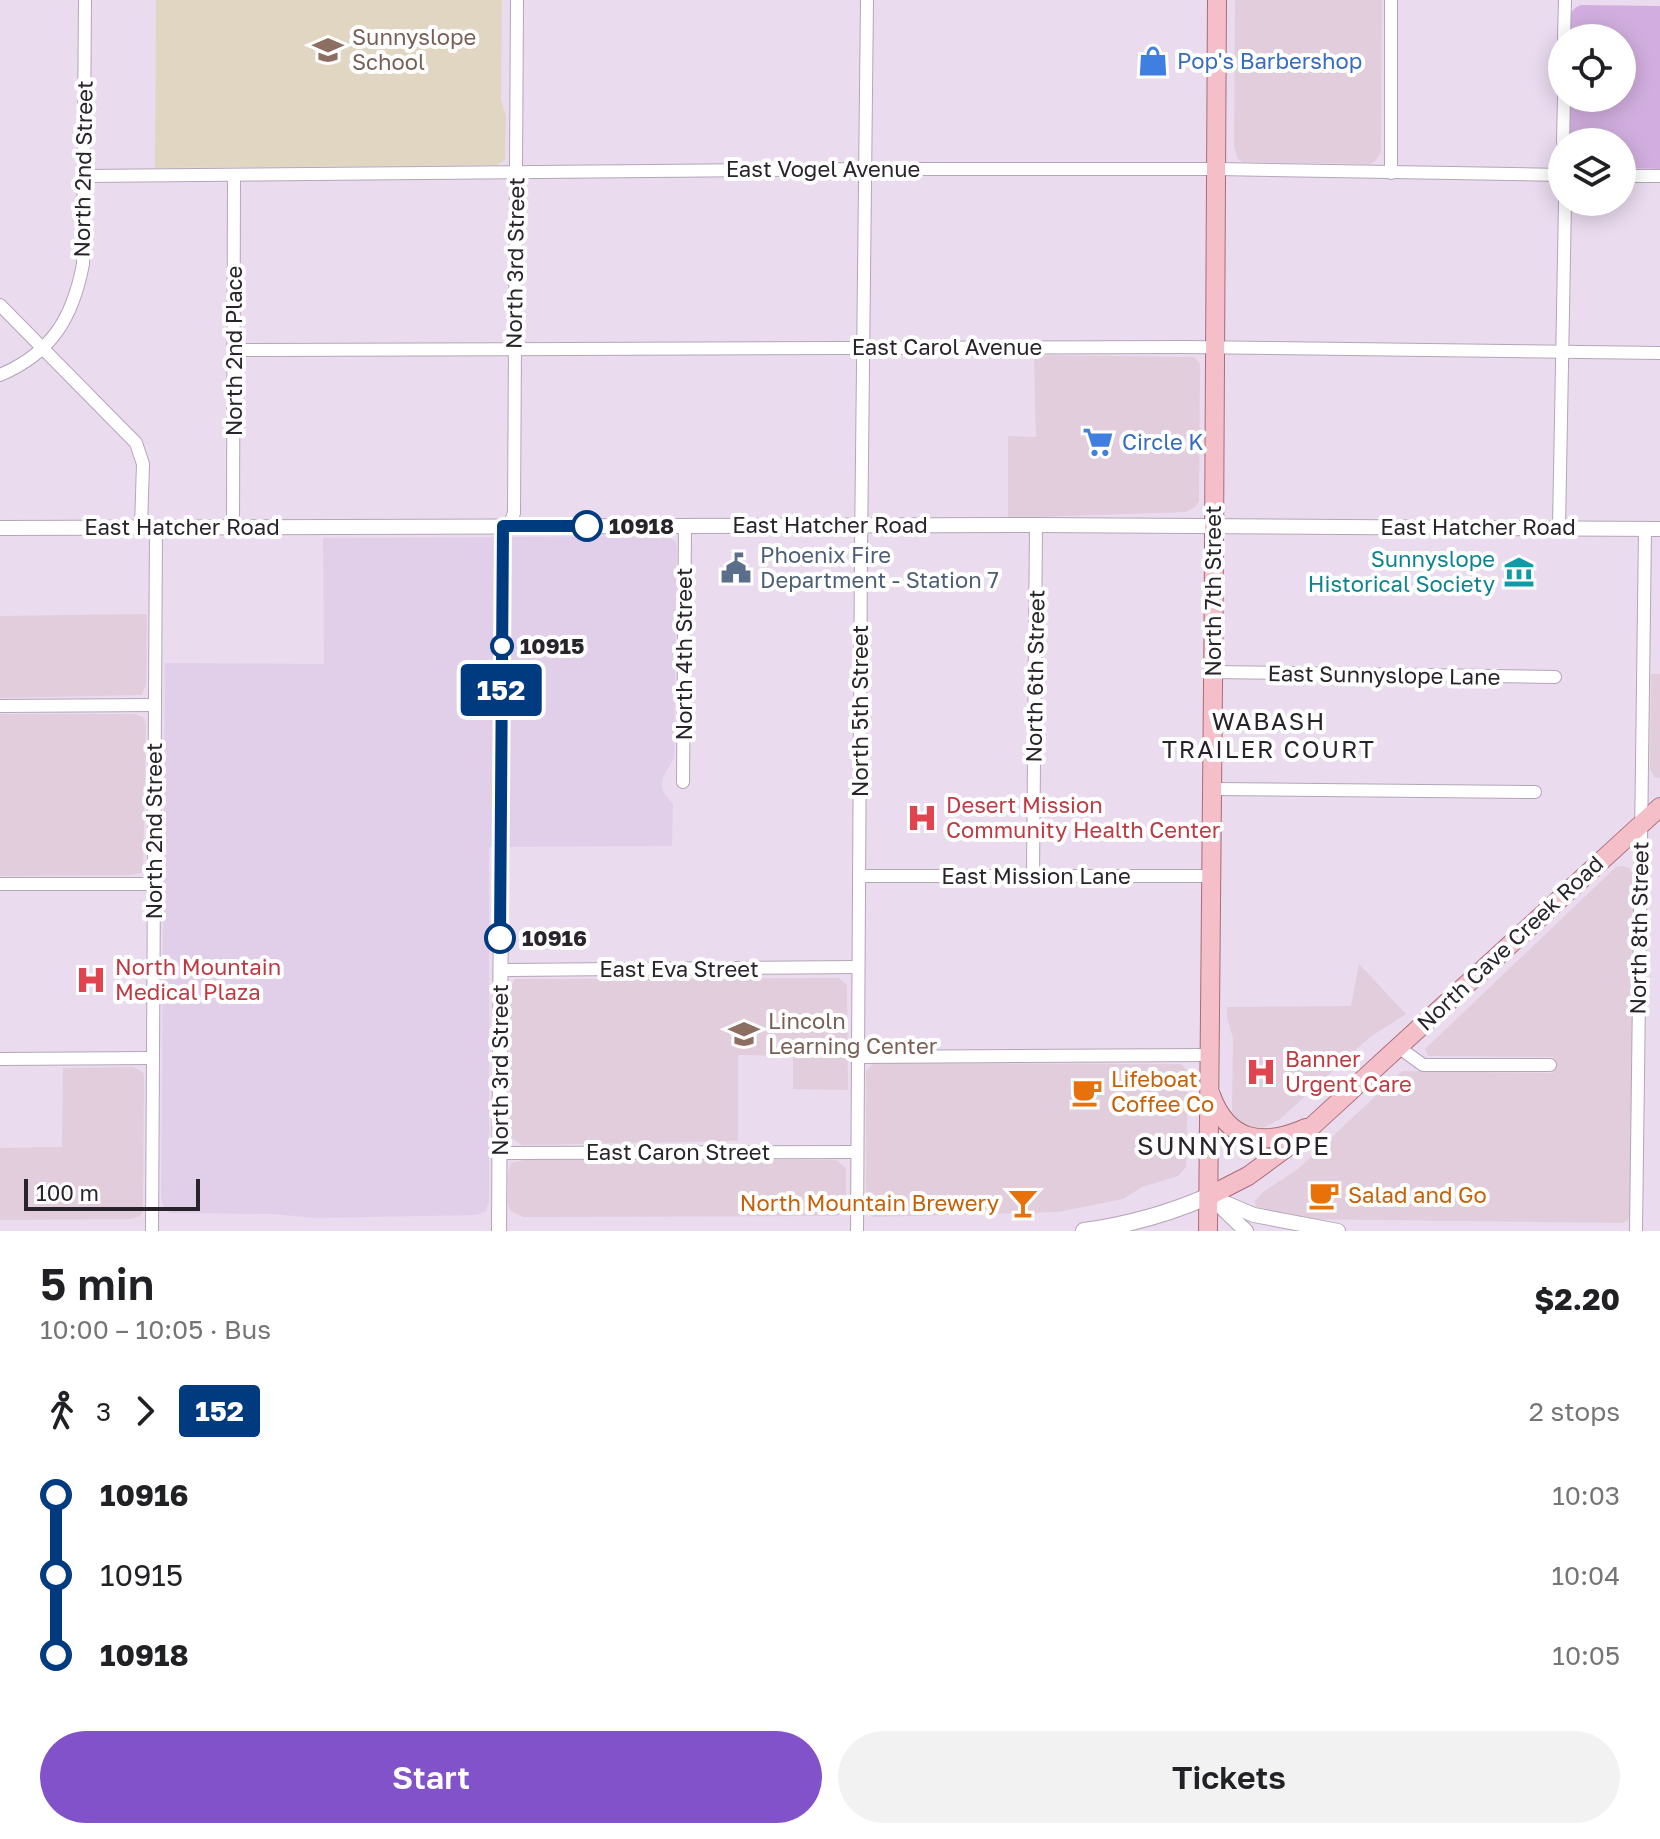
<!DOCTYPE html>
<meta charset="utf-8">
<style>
:root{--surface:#fff;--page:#f2f2f2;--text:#202124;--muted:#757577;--accent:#8252ca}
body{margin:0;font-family:"Golos Text",sans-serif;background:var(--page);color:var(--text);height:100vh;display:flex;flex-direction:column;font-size:30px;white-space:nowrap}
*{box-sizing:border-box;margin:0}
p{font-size:26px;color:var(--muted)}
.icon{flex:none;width:44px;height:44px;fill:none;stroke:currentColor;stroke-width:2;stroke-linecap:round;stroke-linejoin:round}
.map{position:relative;height:1231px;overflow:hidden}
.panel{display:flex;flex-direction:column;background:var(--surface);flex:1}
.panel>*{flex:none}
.badge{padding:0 16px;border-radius:6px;font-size:28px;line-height:52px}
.controls{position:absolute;left:1548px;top:24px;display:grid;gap:16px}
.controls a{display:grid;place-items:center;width:88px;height:88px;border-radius:50%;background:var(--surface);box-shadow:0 4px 20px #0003;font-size:40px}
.scale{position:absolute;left:24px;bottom:20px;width:176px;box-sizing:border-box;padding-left:8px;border:4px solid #29242b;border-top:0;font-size:22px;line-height:28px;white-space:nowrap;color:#29242b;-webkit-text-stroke:6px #fff;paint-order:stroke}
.map>.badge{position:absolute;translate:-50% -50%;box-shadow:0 0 0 4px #fff}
.legs{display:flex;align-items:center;gap:12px;height:88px;padding:0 40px;font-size:26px}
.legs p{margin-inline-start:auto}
.head{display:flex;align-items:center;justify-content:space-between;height:136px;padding:0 40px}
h1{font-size:44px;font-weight:600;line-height:60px}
.button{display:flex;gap:16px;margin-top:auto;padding:16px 40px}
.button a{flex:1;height:92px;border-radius:48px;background:var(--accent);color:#fff;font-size:32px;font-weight:600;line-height:92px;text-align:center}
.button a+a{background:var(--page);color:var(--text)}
ul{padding:0 40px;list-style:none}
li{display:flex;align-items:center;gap:28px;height:80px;font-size:30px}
li i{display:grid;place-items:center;width:12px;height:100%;margin:0 10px;background:currentColor}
li i::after{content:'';width:20px;height:20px;margin:-10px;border:6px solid;border-radius:50%;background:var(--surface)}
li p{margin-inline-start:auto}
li:first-child i{background:linear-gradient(#0000 50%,currentColor 0)}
li:last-child i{background:linear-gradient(currentColor 50%,#0000 0)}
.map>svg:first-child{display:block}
</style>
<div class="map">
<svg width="1660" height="1231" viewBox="0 0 1660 1231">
<rect width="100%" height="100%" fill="#eadbef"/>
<g fill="#e1cddb">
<path d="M1235,0H1382L1381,152L1375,161L1370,164L1243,162L1238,159L1234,147Z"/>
<path d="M1034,355L1194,357L1200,364L1199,501L1195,507L1186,512L1008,518V436L1036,437Z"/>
<path d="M147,614L146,685L142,695L0,698V616Z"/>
<path d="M1651,674H1660V778L1654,777L1650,769Z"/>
<path d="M0,714H135L144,718L146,725L143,872L132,875L0,876Z"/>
<path d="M1622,866L1629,868L1634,878L1630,1214L1628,1220L1622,1223L1300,1219L1256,1209L1255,1201L1263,1192L1298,1169L1402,1071L1553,1073V1057L1432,1056H1428L1425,1049L1616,867Z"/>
<path d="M1359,964L1406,1014L1370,1037L1280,1119L1265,1127L1248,1129L1236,1120L1232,1112L1233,1038L1227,1018V1007L1351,1006Z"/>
<path d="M839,978L847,985L848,1090L793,1089V1056L738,1055V1141L522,1145L510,1137V988L515,979Z"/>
<path d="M874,1063L1181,1064L1188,1071L1186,1167L1178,1176L1142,1187L1123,1199L1058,1212L874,1217L868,1214L866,1206V1071Z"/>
<path d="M133,1067L143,1072L144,1077L143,1211L140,1216L131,1219L0,1220V1148L62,1147L63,1068Z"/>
<path d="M528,1159L836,1160L846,1168V1209L842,1214L836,1216L523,1217L511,1211L508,1205V1172L511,1163Z"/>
</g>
<path fill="#e1cfe9" d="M667,536L675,541L677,547L674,758L663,777L662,785L663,792L673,804L672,846L489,847V1200L486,1211L477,1215L317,1218L271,1214L170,1213L164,1208L161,1198L165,663L324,664L323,538Z"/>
<path fill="#e1d6c2" d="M156,0H502L501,100L506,116L505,160L497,165L155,168Z"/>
<path fill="#d1aedf" d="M1581,5L1660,6V169L1622,168V142H1568L1569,98H1622V38H1570C1570,24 1566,10 1581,5Z"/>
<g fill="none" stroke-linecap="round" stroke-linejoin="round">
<g stroke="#b4a6b9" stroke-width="14">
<g id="minor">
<path d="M1564,38L1565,0"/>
<path d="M1563,142L1564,98"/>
<path d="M1391,173V0"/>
<path d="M83,176L867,169H1218L1562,175"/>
<path d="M1622,176H1660"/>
<path d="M0,305L136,443L143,464L141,527"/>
<path d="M233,350L1183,347L1660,353"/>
<path d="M0,375C52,353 73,317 83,264L85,0"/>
<path d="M509,526L514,513L517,0"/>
<path d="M233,527L234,175"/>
<path d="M1559,527L1565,202"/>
<path d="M1213,672L1555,677"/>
<path d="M0,706L155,705"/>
<path d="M683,782L685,525"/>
<path d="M1213,789L1535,792"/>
<path d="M859,876H1213"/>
<path d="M1033,876L1036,525"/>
<path d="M0,884H154"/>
<path d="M500,970L858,967"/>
<path d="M1397,1046L1423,1065H1550"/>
<path d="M857,1057L1210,1055"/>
<path d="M0,1059L153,1058"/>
<path d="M500,1153L857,1152"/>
<path d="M152,1231L156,527"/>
<path d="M857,1231L861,549L867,0"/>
<path d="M1636,1231L1645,529"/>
</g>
</g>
<g stroke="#b4a6b9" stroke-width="16">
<g id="tertiary">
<path d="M0,528L1036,525L1660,529"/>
<path d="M1209,1196L1254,1215L1338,1231"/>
<path d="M1218,1204L1246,1231"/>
<path d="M499,1231L503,526"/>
</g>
</g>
<g stroke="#b4a6b9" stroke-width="18">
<path id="secondary" d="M1084,1231C1128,1225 1168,1214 1209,1196"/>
</g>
<g stroke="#a86d79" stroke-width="20">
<g id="primary">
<path d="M1211,1095C1228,1142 1263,1147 1306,1128"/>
<path d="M1209,1196L1248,1176L1296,1141L1660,807"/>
<path d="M1208,1231C1212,821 1216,410 1217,0"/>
</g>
</g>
<use href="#minor" stroke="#fff" stroke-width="12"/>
<use href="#tertiary" stroke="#fff" stroke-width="14"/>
<use href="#secondary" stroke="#fff" stroke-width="16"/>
<use href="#primary" stroke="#f4bfc8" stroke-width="18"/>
</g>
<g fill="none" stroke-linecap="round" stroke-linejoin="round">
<g stroke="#fff" stroke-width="18">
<path id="line-1" d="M500,938L503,526H587"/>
</g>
<use href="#line-1" stroke="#003b80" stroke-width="12"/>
</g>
<defs>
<g id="school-bare" transform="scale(2.4)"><path d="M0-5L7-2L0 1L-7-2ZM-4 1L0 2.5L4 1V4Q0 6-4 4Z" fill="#8d6e63" stroke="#fff" stroke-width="2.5" paint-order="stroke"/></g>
<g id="shop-bare" transform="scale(2.4)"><path d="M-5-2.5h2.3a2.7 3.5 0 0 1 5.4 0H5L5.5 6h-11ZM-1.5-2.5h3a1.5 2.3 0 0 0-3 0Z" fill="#3f7fe0" stroke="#fff" stroke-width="2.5" paint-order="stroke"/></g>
<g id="supermarket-bare" transform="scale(2.4)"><path d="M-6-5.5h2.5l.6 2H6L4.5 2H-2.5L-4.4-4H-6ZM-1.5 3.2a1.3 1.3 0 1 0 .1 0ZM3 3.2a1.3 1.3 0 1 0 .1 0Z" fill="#3f7fe0" stroke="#fff" stroke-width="2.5" paint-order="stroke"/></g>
<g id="civic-bare" transform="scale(2.4)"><path d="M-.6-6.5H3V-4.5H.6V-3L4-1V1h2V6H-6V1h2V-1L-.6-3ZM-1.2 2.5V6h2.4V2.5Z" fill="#5c6f8a" stroke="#fff" stroke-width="2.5" paint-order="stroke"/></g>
<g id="museum-bare" transform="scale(2.4)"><path d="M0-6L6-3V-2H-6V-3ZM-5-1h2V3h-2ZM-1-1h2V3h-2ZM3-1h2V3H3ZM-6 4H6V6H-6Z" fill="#0f9aa8" stroke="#fff" stroke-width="2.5" paint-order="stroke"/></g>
<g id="hospital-bare" transform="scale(2.4)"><path d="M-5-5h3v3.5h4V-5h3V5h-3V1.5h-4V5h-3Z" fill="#e0444e" stroke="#fff" stroke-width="2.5" paint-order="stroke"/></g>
<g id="cafe-bare" transform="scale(2.4)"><path d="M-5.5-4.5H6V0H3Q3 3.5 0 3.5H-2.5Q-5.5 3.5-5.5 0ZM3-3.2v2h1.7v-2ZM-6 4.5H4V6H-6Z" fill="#e8710a" stroke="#fff" stroke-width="2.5" paint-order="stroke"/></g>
<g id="bar-bare" transform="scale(2.4)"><path d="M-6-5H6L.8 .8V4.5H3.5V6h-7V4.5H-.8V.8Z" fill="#e8710a" stroke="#fff" stroke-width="2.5" paint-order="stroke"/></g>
</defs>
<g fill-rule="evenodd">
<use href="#school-bare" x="328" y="50"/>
<use href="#shop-bare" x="1153" y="61"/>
<use href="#supermarket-bare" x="1098" y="442"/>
<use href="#civic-bare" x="736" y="568"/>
<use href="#museum-bare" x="1519" y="572"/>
<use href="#hospital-bare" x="922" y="818"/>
<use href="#hospital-bare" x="91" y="980"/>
<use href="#school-bare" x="744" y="1034"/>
<use href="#hospital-bare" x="1261" y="1072"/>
<use href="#cafe-bare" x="1087" y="1092"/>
<use href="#cafe-bare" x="1324" y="1195"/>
<use href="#bar-bare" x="1023" y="1203"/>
</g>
<g fill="#fff" stroke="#003b80" stroke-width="4">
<circle cx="587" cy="526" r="14"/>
<circle cx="502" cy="646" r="10"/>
<circle cx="500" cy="938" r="14"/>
</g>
<g text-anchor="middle" stroke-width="8" stroke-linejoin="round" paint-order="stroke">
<g font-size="22" fill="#785e54" stroke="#fff" text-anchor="start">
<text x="352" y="45">Sunnyslope<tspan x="352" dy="25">School</tspan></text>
<text x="768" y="1029">Lincoln<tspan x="768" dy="25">Learning Center</tspan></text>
</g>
<g font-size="22" fill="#366cbe" stroke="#fff" text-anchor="start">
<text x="1177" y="69">Pop's Barbershop</text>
<text x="1122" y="450">Circle K</text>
</g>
<g font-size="22" fill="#29242b" stroke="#fff">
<text transform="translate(83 169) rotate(-89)" y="8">North 2nd Street</text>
<text x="823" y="177">East Vogel Avenue</text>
<text transform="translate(515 263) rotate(-89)" y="8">North 3rd Street</text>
<text x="947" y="355">East Carol Avenue</text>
<text transform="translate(234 351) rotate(-90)" y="8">North 2nd Place</text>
<text x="830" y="533">East Hatcher Road</text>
<text x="182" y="535">East Hatcher Road</text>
<text x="1478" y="535">East Hatcher Road</text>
<text transform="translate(1213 591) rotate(-90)" y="8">North 7th Street</text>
<text transform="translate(684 654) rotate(-90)" y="8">North 4th Street</text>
<text transform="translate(1384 675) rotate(1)" y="8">East Sunnyslope Lane</text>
<text transform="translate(1035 676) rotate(-89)" y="8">North 6th Street</text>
<text transform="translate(860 711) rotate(-90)" y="8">North 5th Street</text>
<text transform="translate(154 831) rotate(-90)" y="8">North 2nd Street</text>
<text x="1036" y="884">East Mission Lane</text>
<text transform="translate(1639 928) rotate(-89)" y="8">North 8th Street</text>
<text transform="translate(1510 943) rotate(-43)" y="8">North Cave Creek Road</text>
<text x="679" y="977">East Eva Street</text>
<text transform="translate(500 1070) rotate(-90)" y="8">North 3rd Street</text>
<text x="678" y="1160">East Caron Street</text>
</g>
<g font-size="22" font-weight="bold" fill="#29242b" stroke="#fff" text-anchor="start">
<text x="609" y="534">10918</text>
<text x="520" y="654">10915</text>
<text x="522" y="946">10916</text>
</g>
<g font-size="22" fill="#4e5e75" stroke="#fff" text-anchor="start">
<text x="760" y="563">Phoenix Fire<tspan x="760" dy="25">Department - Station 7</tspan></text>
</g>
<g font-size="22" fill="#0d838f" stroke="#fff" text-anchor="end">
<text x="1495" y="567">Sunnyslope<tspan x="1495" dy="25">Historical Society</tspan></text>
</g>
<g font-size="22" fill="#be3a42" stroke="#fff" text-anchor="start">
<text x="946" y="813">Desert Mission<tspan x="946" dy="25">Community Health Center</tspan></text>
<text x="115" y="975">North Mountain<tspan x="115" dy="25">Medical Plaza</tspan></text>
<text x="1285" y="1067">Banner<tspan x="1285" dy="25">Urgent Care</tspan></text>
</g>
<g font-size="22" fill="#c56008" stroke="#fff" text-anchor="start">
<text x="1111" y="1087">Lifeboat<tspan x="1111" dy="25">Coffee Co</tspan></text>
<text x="1348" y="1203">Salad and Go</text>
<text x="999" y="1211" text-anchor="end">North Mountain Brewery</text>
</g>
<g font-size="24" letter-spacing="2" fill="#29242b" stroke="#fff">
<text x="1269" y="730">WABASH<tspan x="1269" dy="28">TRAILER COURT</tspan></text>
</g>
<g font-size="26" letter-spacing="2" fill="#29242b" stroke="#fff">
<text x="1234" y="1155">SUNNYSLOPE</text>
</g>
</g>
</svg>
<div class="controls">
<a><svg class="icon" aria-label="locate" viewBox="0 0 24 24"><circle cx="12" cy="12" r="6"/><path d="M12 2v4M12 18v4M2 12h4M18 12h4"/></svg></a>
<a><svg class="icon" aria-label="layers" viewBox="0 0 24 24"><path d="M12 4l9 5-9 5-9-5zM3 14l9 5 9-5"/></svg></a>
</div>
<div class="scale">100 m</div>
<b class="badge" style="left:501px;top:690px;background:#003b80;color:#fff">152</b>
</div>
<section class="panel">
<div class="head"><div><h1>5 min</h1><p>10:00 – 10:05 · Bus</p></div><b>$2.20</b></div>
<div class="legs"><svg class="icon" aria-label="walk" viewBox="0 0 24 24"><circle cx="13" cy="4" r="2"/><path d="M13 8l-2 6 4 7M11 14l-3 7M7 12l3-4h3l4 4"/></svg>3<svg class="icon" aria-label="forward" viewBox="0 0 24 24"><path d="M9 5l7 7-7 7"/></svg><b class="badge" style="background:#003b80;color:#fff">152</b><p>2 stops</p></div>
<ul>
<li><i style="color:#003b80"></i><b>10916</b><p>10:03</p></li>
<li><i style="color:#003b80"></i><span>10915</span><p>10:04</p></li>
<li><i style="color:#003b80"></i><b>10918</b><p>10:05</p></li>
</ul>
<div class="button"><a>Start</a><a>Tickets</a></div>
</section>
